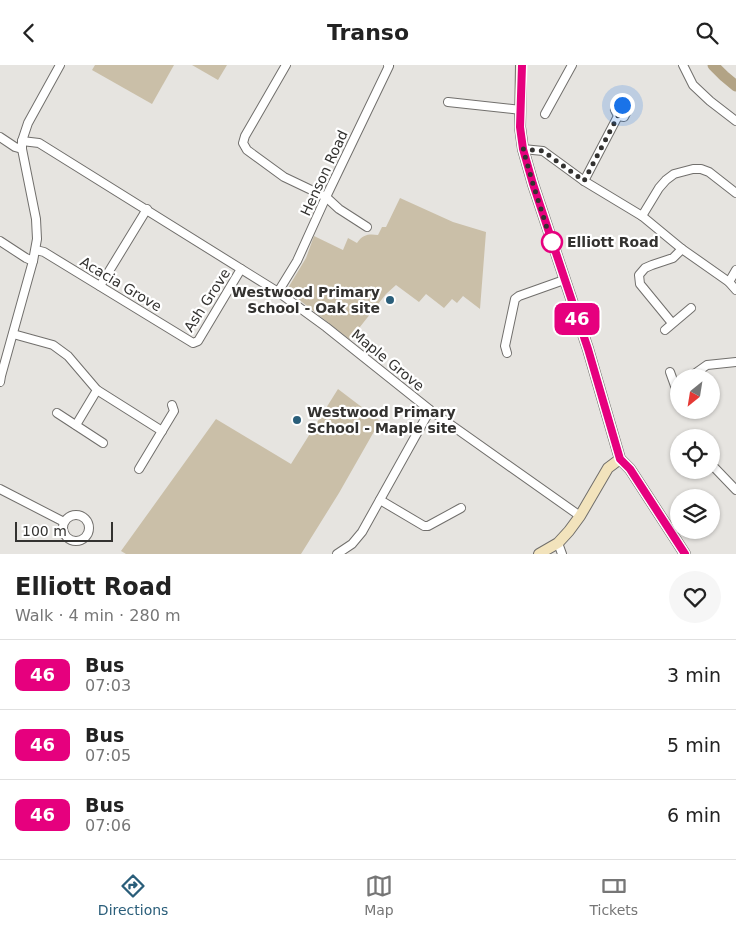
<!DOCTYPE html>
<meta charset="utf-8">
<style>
:root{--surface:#fff;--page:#f6f6f6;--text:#222;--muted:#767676;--line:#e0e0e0;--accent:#2a5e7a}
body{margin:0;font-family:"DejaVu Sans",sans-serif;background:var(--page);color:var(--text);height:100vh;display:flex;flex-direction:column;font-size:19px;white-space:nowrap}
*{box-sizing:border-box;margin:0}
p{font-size:16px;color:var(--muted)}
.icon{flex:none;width:28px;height:28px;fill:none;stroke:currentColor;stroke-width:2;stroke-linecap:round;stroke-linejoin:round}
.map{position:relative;height:489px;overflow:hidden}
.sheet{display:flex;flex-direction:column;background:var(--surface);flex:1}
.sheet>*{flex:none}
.badge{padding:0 10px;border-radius:8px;font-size:18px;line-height:32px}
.needle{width:32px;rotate:210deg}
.fabs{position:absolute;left:670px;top:304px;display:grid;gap:10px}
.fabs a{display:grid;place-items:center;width:50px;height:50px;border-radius:50%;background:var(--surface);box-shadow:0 1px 4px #0004;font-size:25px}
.scale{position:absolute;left:15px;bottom:12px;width:98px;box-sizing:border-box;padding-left:5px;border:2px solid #333230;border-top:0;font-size:14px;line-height:18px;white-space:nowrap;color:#333230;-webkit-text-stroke:4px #fff;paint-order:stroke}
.you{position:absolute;width:25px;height:25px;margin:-12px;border:4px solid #fff;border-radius:50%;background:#1a73e8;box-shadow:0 0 0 8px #1a73e833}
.map>.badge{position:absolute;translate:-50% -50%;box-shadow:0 0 0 2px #fff}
.round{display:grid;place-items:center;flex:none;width:52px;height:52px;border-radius:26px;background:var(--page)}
.overview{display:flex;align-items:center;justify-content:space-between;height:85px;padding:0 15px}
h1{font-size:24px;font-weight:700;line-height:38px}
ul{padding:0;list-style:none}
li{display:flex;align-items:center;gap:15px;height:70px;padding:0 15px;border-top:1px solid var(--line)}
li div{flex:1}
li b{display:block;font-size:19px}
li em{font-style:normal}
li .badge{min-width:55px;font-weight:700;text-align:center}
header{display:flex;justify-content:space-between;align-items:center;height:65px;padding:0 15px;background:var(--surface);font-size:22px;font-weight:700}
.dock{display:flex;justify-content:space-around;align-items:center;height:70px;border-top:1px solid var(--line);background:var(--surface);font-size:14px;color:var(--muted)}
.dock a{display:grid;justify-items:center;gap:2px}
.dock .active{color:var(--accent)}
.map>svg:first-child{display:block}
</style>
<header><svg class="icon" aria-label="back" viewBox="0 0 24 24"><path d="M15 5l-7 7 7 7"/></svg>Transo<svg class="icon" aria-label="search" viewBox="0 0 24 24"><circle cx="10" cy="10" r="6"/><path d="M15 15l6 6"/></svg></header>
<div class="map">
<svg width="736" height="489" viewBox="0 0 736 489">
<rect width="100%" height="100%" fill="#e6e4e0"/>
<g fill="#cabfa8">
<path d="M95,0H174L152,39L92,5Z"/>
<path d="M192,0H227L218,15Z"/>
<path d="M400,133L453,157L486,167L480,244L463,231L457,238L452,234L444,243L426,229L419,237L396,220L386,229L352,272L349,274L288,226V223L306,193L314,171L343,185L348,173L357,178C363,169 369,169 378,170L382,162H386Z"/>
<path d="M338,324L380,356L339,428L301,489H126L121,486L216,354L291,399Z"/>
</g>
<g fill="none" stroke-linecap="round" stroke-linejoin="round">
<path stroke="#b2a385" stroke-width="11" d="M713,0L724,11L736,21"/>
<g stroke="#716f6c" stroke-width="10">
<g id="street">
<path d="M286,0L245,71L243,78L247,85L284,112L326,132L339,144L367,162"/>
<path d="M683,0L693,20L710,36L736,56"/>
<path d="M448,37L521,45"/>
<path d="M545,49L572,0"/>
<path d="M0,72L15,82L22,84"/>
<path d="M22,76L39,78L278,227L326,262L430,345L580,451"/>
<path d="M523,84L543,86L584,116L642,151L682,184L729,217L736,225"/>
<path d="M584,116L618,51L615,45L619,40L625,41L627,46L624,52L618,51"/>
<path d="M642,151L659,123L666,115L674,109L693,104H701L709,107L736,128"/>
<path d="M0,176L26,193L33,196"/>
<path d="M36,185L44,187L193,278L198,276L241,204"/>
<path d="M729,217L736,205"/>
<path d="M100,221L147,144"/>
<path d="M278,227L297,196L326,132L389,1L388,0"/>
<path d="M672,258L640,219L639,210L645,203L652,200L673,193L682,184"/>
<path d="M665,265L691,243"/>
<path d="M13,269L53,280L68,291L97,325L162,366"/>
<path d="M507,288L505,281L515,234L519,231L564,215"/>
<path d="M670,307L679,332"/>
<path d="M690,312L707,300L736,297"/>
<path d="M0,317L1,311L33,196L37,174L36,154L22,84V76L28,58L60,0"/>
<path d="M57,348L103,378"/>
<path d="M76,360L97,325"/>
<path d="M711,399L736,425"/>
<path d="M139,404L174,346L172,340"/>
<path d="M0,424L64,457"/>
<path d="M380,435L424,461H428L461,443"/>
<circle cx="76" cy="463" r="13"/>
<path d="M558,478L562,489"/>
<path d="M337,489L352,479L362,467L430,345"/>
</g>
</g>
<g stroke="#716f6c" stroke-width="12">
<g id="secondary">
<path d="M521,0L520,62L523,84L533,119L588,284L620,394L630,404L685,489"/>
<path d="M539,489L558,478L569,466L580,451L608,403L620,394"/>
</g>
</g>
<use href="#street" stroke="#fff" stroke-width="8"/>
<use href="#secondary" stroke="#f2e3bc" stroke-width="10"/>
</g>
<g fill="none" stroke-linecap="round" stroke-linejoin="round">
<g stroke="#fff" stroke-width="11">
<path id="line" d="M522,0L520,62L523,84L533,119L588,284L620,394L630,404L685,489"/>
</g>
<use href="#line" stroke="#e6007e" stroke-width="8"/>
<path stroke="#333230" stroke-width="5" stroke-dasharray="0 9" d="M552,177L553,182L533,119L523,84L543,86L584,116L618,51L615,45L616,42L622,40"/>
</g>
<circle fill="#fff" stroke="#e6007e" stroke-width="2.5" cx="552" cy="177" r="10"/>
<g fill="#2a5e7a" stroke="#fff" stroke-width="2">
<circle cx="390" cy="235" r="5"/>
<circle cx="297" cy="355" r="5"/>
</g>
<g text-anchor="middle" stroke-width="4.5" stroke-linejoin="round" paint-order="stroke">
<g font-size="14" fill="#333230" stroke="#fff">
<text transform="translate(324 108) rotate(-65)" y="5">Henson Road</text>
<text transform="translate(121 219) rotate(31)" y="5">Acacia Grove</text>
<text transform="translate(207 235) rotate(-57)" y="5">Ash Grove</text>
<text transform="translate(388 295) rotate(39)" y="5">Maple Grove</text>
</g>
<g font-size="14" font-weight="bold" fill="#333230" stroke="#fff" text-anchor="start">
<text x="567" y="182">Elliott Road</text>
</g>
<g font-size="14" font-weight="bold" fill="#333230" stroke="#fff" text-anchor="end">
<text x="380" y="232">Westwood Primary<tspan x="380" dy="16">School - Oak site</tspan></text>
<text x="307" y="352" text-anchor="start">Westwood Primary<tspan x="307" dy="16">School - Maple site</tspan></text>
</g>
</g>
</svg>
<div class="fabs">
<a><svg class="needle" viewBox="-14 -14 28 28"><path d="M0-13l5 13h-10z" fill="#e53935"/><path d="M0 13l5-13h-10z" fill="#767676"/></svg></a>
<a><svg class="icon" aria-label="locate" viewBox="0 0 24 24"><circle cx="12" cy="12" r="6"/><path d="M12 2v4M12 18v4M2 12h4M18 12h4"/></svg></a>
<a><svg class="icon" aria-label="layers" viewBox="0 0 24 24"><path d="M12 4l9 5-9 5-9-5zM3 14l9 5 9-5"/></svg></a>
</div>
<div class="scale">100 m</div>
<div class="you" style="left:622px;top:40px"></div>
<b class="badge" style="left:577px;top:254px;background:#e6007e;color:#fff">46</b>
</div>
<section class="sheet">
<div class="overview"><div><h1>Elliott Road</h1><p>Walk · 4 min · 280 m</p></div><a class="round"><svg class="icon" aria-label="heart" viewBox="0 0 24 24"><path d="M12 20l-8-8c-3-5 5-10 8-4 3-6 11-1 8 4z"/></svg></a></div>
<ul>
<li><span class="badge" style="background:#e6007e;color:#fff">46</span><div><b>Bus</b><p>07:03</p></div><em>3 min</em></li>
<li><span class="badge" style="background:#e6007e;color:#fff">46</span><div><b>Bus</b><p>07:05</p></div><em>5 min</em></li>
<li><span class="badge" style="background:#e6007e;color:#fff">46</span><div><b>Bus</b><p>07:06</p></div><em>6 min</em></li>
</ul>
</section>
<nav class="dock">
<a class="active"><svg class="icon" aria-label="directions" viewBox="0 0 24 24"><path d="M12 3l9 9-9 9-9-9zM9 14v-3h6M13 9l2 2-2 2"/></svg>Directions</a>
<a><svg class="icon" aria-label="map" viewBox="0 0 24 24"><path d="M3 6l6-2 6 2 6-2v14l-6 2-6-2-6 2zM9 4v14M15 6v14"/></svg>Map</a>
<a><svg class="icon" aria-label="tickets" viewBox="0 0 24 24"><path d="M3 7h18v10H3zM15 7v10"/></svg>Tickets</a>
</nav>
